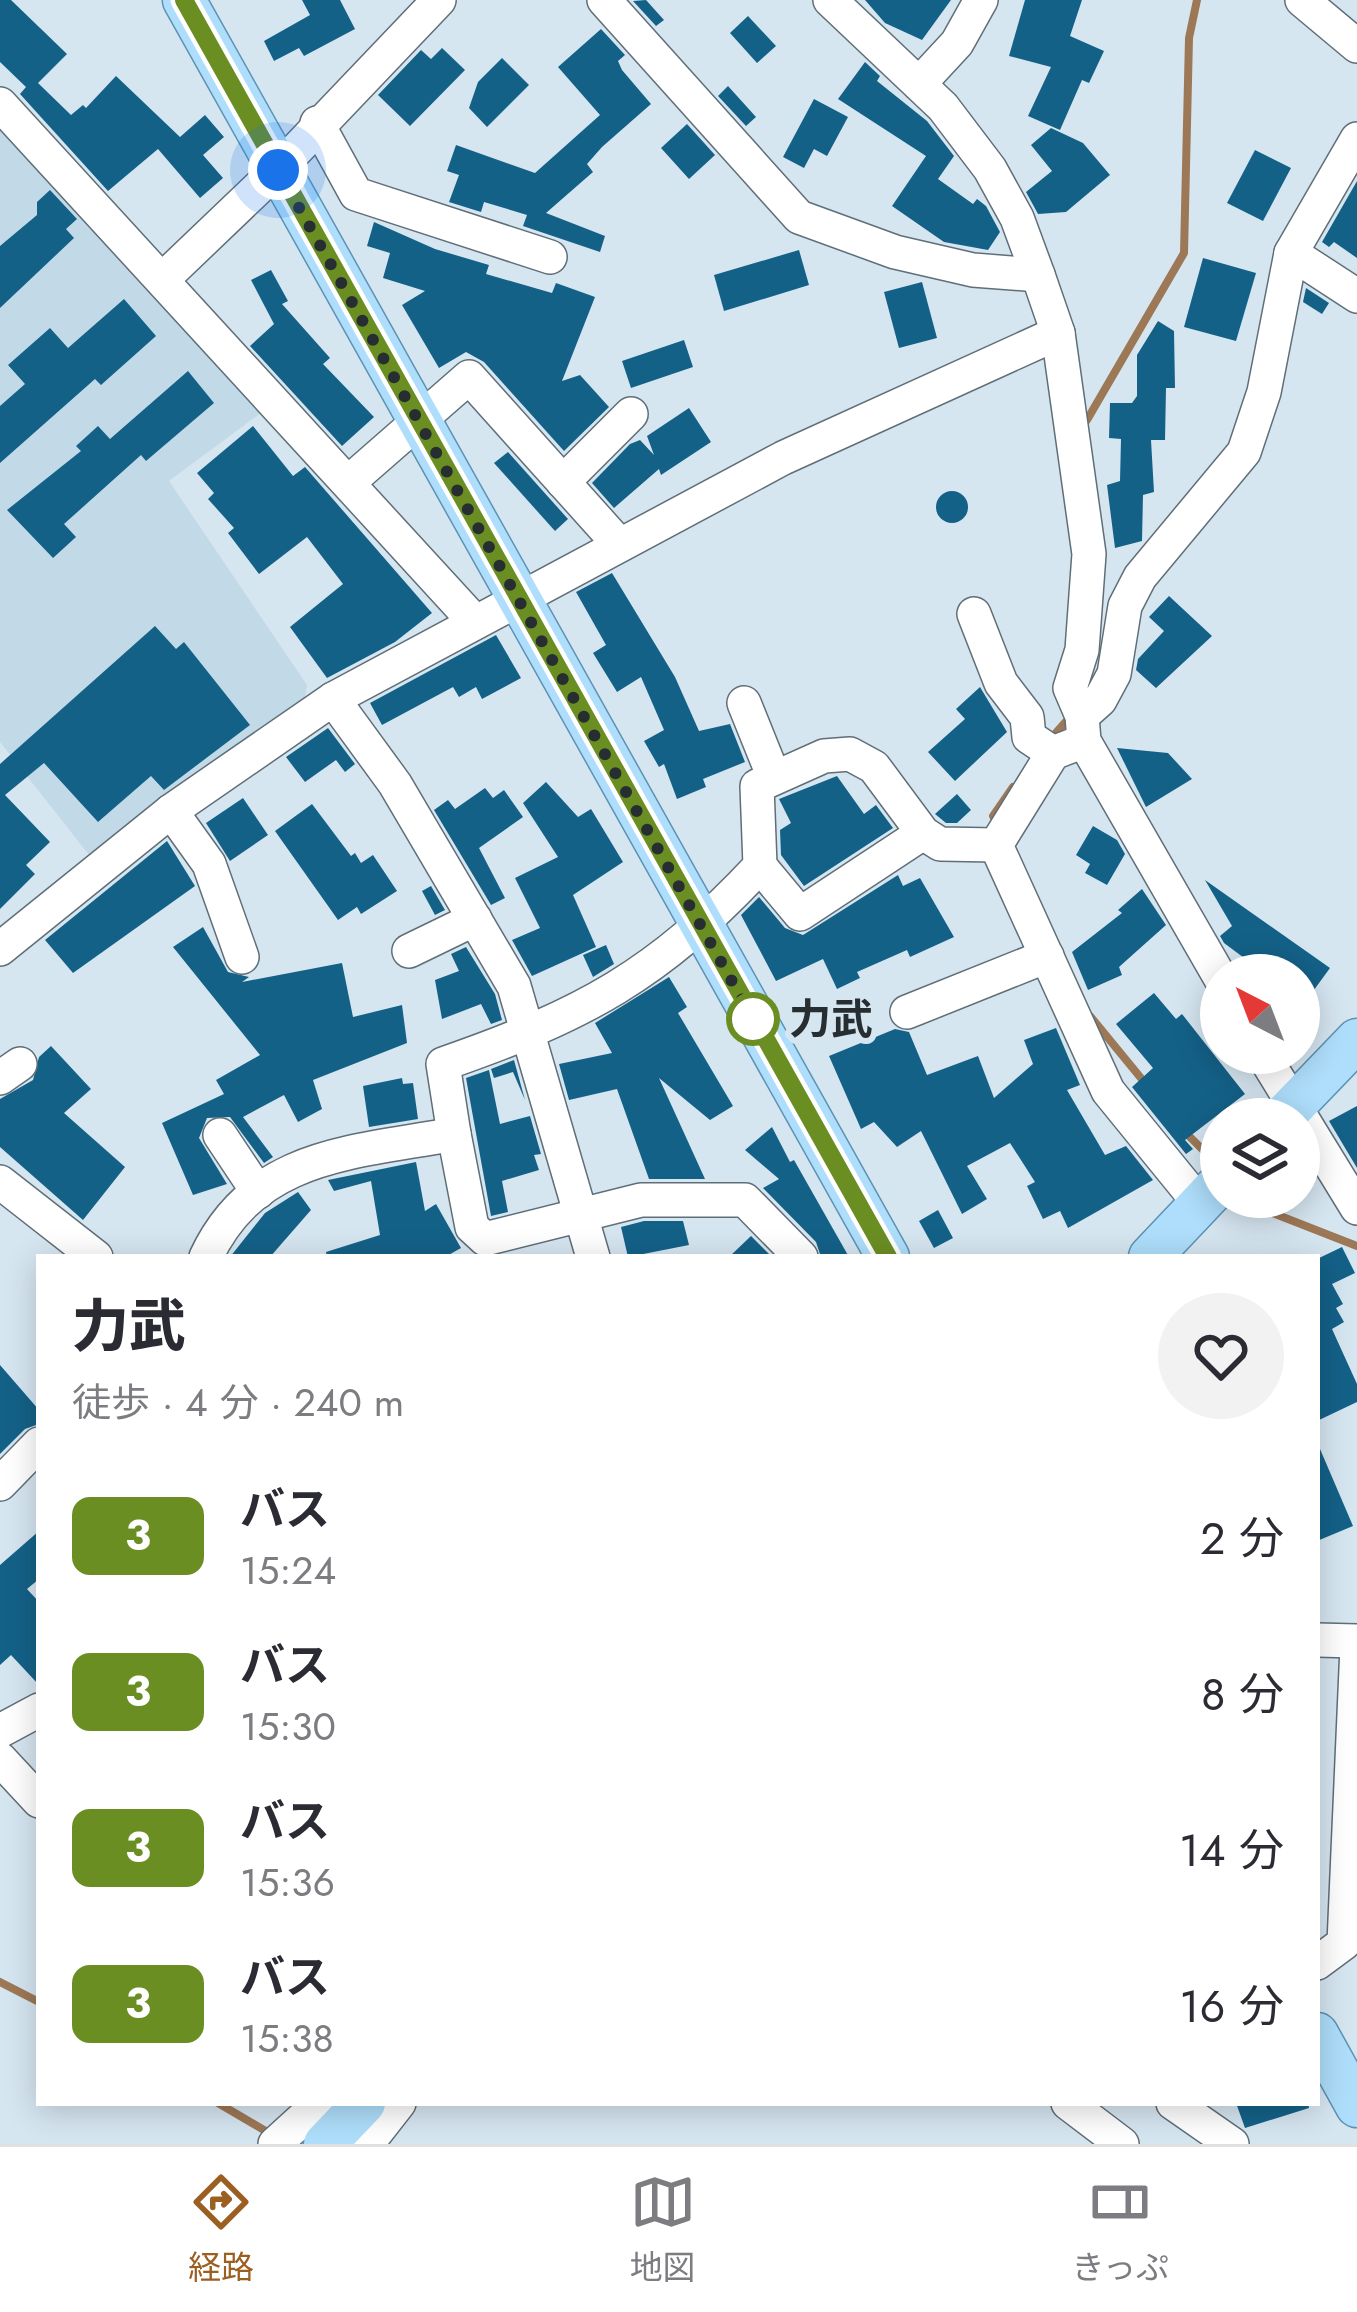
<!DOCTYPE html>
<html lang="ja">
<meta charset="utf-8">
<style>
:root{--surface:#fff;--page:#f2f2f3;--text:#2b2b33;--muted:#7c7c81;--line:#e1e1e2;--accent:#9c5f22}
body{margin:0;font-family:Jost,"Noto Sans JP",sans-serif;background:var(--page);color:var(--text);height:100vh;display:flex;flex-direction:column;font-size:45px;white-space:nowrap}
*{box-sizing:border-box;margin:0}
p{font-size:39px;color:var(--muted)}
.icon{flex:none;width:66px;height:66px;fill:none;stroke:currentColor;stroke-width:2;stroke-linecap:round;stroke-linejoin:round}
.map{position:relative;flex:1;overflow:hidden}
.details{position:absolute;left:36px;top:1254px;width:1284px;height:852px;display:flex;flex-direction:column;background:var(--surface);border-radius:0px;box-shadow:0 6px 30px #0003}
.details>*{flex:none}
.badge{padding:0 24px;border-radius:18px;font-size:42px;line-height:78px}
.needle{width:78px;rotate:318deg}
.controls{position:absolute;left:1200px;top:954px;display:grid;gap:24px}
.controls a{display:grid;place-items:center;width:120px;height:120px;border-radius:50%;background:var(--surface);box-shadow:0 6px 30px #0003;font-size:60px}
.you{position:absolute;width:60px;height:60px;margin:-30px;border:9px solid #fff;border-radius:50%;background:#1a73e8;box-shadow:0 0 0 18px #1a73e833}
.map>.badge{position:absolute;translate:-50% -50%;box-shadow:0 0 0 6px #fff}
.round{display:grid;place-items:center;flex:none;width:126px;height:126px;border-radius:63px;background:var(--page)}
.headline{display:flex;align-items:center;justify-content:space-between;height:204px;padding:0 36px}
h1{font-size:57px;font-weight:800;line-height:90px}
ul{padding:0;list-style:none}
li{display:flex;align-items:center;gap:36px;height:156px;padding:0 36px}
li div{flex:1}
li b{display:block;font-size:45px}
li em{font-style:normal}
li .badge{min-width:132px;font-weight:700;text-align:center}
.menu{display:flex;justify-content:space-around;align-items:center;height:168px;border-top:3px solid var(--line);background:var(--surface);font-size:33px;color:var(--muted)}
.menu a{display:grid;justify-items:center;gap:6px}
.menu .current{color:var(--accent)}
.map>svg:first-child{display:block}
</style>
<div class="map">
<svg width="1357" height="2144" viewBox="0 0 1357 2144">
<rect width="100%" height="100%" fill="#d6e6f1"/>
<path fill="#c2dae8" d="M0,116L269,407L169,481L307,685L304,704L93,860L0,742Z"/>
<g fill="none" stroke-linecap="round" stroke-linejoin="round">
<g stroke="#9d7856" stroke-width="8">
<path d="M1087,420L1184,253L1189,38L1197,0"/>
<path d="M1048,742L1070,717"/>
<path d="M997,824L993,816L1013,787"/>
<path d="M1090,1016L1145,1083"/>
<path d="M1185,1132L1221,1168"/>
<path d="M1253,1197L1270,1212L1357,1246"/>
<path d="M0,1982L39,2002"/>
<path d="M218,2103L274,2136"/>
</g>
</g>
<g fill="#146188">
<path d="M0,0H11L67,54L38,83L71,115L83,105L86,108L116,76L180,137L205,115L224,137L203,155L223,178L200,198L158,149L108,191L20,94L26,87L0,62Z"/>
<path d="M302,0H340L355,29L304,56L299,48L274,61L264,41L310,15Z"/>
<path d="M646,0L664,20L656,26L633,1Z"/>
<path d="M865,0H951L922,40L885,23Z"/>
<path d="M1025,0H1082L1070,36L1104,51L1089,83L1082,80L1060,130L1028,116L1051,67L1009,56Z"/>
<path d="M748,16L776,46L757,63L730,33Z"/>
<path d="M601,29L625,55L618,61L622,70L651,104L602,147L587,164L593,172L546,213L605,236L600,252L523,226L527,215L484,202L481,212L449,202L459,175L447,171L456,145L535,173L600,115L558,67Z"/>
<path d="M442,48L465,70L410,126L378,95L421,50L431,59Z"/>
<path d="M502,58L529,85L487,127L469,108L478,82Z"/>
<path d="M865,62L880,76L877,81L927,121L954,156L938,179L973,204L977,199L986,206L1000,232L988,250L944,242L892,206L926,156L838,99Z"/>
<path d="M728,86L756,117L746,126L718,96Z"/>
<path d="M814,99L848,117L827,156L814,149L804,168L783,157Z"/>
<path d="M687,124L715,155L689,179L661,148Z"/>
<path d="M1051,128L1083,143L1110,175L1066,212L1038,214L1026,192L1052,171L1031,145Z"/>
<path d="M1255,150L1291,168L1263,221L1227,203Z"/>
<path d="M1357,181V258L1334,242L1329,247L1322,242Z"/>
<path d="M50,190L77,219L66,229L74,238L0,308V246L37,215V202Z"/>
<path d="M374,222L435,249L489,265L486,274L552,293L556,283L595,297L562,381L580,375L609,407L564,451L484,362L466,352L439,368L402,305L425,291L383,278L390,253L367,246Z"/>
<path d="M799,250L809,285L724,311L714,275Z"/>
<path d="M1203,258L1256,273L1236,341L1184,327Z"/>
<path d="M271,270L288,301L282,304L330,358L323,364L374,417L342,446L250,346L274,324L251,280Z"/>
<path d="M922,282L937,338L899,348L884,292Z"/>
<path d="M1306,288L1329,303L1322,314L1303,302Z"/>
<path d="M124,299L156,336L101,385L95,379L0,463V406L25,384L8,365L50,328L68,348Z"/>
<path d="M1158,321L1174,331L1175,388H1166L1165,440H1151L1154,492L1143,495L1142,541L1115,548L1107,485L1120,481L1121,439L1109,438L1110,403H1132L1137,396V355Z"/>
<path d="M684,340L693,367L631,388L622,361Z"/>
<path d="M188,371L214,403L146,461L141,455L64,524L76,537L53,558L7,510L81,451L76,446L98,426L110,439Z"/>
<path d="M689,408L711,442L661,475L659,469L614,508L592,483L630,444L640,440L654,455L647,436Z"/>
<path d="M253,426L293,476L305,467L432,613L395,642L327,678L290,627L343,584L307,537L259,574L228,533L234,528L208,499L214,493L197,473Z"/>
<path d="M508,452L568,519L555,531L494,463Z"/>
<circle cx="952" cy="507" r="16"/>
<path d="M612,573L675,677L699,731L730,724L745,762L703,779L706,787L677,799L664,764L659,767L644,741L664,730L641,677L617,692L593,653L606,645L576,592Z"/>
<path d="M1169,596L1212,636L1156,688L1136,670L1138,659L1164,631L1149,617Z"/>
<path d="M155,626L176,649L184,642L250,725L164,790L151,776L98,822L44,763L5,795L50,842L26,865L35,874L0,909V764Z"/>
<path d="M496,635L521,678L482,699L476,687L459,697L453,687L382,725L370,703Z"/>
<path d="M980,687L1007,732L955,781L928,752L965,719L956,709Z"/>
<path d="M328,728L355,764L345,772L336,760L305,782L286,757Z"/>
<path d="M1117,748L1168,753L1192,779L1146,807Z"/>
<path d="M837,776L864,814L876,805L893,828L804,886L781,855L780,830L791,823L779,799Z"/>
<path d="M546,782L578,817L591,809L623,862L573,895L596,947L532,976L512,940L540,928L515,878L558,857L523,803Z"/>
<path d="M485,788L493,798L504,790L523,817L479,848L505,898L491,905L434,810L448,800L455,809Z"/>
<path d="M957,794L971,810L957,823H946L935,814Z"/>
<path d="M243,798L268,835L230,861L206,823Z"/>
<path d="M312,804L351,856L355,853L361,863L373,855L397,891L361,914L357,907L338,920L275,831Z"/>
<path d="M1093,826L1117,840L1125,854L1107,885L1085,873L1090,864L1076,855Z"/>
<path d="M167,841L195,886L73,973L45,940Z"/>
<path d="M898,875L903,886L920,878L954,937L910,957L907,950L857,972L860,978L837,989L823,959L776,981L741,915L759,897L785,928L803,935Z"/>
<path d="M1205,880L1330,968L1311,994L1299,985V975H1267L1224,943L1220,936L1232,926Z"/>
<path d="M431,886L445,910L435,915L422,891Z"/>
<path d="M1142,889L1166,925L1119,967L1122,975L1088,990L1072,952L1122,913L1118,910Z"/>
<path d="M203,927L228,972L249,977L242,982L342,963L353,1017L402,1005L407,1043L313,1080L322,1109L298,1122L284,1095L243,1117L273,1157L264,1163L230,1117L207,1118L199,1138L227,1184L193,1195L162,1123L224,1094L216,1080L260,1055L173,947Z"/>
<path d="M606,945L614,964L593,977L583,955Z"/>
<path d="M466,947L495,994L502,1020L491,1024L481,1004L442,1019L435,980L459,971L451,954Z"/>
<path d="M669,977L687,1007L678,1013L733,1106L710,1120L659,1078L705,1179H649L617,1089L569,1100L559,1064L612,1053L595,1023Z"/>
<path d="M1154,993L1176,1019L1182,1014L1245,1094L1185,1140L1193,1149L1186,1154L1132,1087L1153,1068L1116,1024Z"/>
<path d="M1056,1028L1080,1085L1067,1090L1105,1155L1126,1146L1153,1180L1068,1228L1060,1211L1043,1219L1027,1186L1035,1182L1010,1143L967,1166L987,1199L962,1214L921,1131L897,1147L874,1122L861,1129L829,1056L895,1029L909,1032L927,1075L978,1056L994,1098L1033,1064L1024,1040Z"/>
<path d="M51,1046L91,1089L64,1113L125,1167L83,1220L0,1147V1099L33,1080L39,1057Z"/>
<path d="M514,1060L525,1100L513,1072L494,1078L491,1069Z"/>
<path d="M489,1070L500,1124L530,1116L541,1154L534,1155L539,1170L502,1181L508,1212L491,1216L466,1078Z"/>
<path d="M402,1078L403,1084L413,1083L418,1119L369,1127L363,1086Z"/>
<path d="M1357,1106V1168L1329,1121Z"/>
<path d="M772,1127L790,1162L794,1160L849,1257H821L816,1242L763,1188L779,1179L745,1150Z"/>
<path d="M416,1162L425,1211L436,1204L461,1248L445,1257H327L326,1252L380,1235L371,1181L334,1191L328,1180Z"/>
<path d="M298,1192L311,1210L270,1257H230L265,1213Z"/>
<path d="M938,1210L953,1238L934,1248L919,1221Z"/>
<path d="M644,1221H683L689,1245L628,1257L621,1227Z"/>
<path d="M751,1236L772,1257H729Z"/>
<path d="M1342,1247L1355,1273L1332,1284L1343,1304L1336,1308L1344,1322L1332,1329L1357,1384V1402L1317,1421V1259Z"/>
<path d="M0,1365L39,1410V1424L25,1429L0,1454Z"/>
<path d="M1317,1442L1353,1526L1317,1541Z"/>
<path d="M39,1531V1579L27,1589L39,1602V1685L11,1655L0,1665V1565Z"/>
<path d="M1236,2103H1308L1309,2108L1245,2128Z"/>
</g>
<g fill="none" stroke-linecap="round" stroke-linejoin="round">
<g stroke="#5f6e77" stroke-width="36">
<g id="minor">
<path d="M604,0L799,217L895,252L973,270L1038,275"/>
<path d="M830,0L943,107L990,169L1017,218L1038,275L1058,333L1089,554L1082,650L1070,688L1082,716L1084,741L1221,979"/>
<path d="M1302,0L1357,46"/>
<path d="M919,84L957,43L981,0"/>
<path d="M0,104L475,622"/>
<path d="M317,123L356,194L550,257"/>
<path d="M1291,253L1357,296"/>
<path d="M164,278L278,169L439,0"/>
<path d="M350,481L469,377L617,542"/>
<path d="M563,482L631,414"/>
<path d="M974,614L1001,683L1027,717L1029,737L1053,753"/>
<path d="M333,699L395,784L514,986L593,1257"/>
<path d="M744,703L773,775"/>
<path d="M1082,716L1100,700L1114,674L1125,606L1140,577L1244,452L1264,392L1291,253L1357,139"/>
<path d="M1084,741L1053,753L996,845L1108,1091L1200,1204"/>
<path d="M171,811L209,864L242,957"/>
<path d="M760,866L800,914L923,833"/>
<path d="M0,949L171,811L333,699L783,458L1058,333"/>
<path d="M409,951L475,919"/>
<path d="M907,1012L1047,956"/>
<path d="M1262,1053L1357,1208"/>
<path d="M0,1078L20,1064"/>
<path d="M454,1134L443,1064C584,1015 657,976 760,866L757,786L824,756L850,754L874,767L923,833L940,844L996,845"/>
<path d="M220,1135L258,1192"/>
<path d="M0,1182L96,1257"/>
<path d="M206,1257C255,1153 353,1153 454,1134L472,1227L485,1239L641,1200H745L801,1257"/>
<path d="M0,1484L39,1444"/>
<path d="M1317,1640L1357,1641"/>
<path d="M0,1731L39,1710"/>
<path d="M0,1759L39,1801"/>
<path d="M1317,1963L1344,1943L1357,1646"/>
<path d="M1068,2103L1122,2144"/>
<path d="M1173,2103L1232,2144"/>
<path d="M275,2144L320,2103"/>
<path d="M367,2144L399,2103"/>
</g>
</g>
<g stroke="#5c92b3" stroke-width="45">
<g id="major">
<path d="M184,0L888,1257"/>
<path d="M1281,1119L1357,1040"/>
<path d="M1150,1257L1221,1182"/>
<path d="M1317,2034L1357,2106"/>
<path d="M325,2144L364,2103"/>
</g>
</g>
<use href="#minor" stroke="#fff" stroke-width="33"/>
<use href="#major" stroke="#aedefb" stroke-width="42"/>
</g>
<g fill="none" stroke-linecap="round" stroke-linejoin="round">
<g stroke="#fff" stroke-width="27">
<path id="line" d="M184,0L888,1257"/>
</g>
<use href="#line" stroke="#6b8e23" stroke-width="18"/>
<path stroke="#272e32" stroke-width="12" stroke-dasharray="0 21.6" d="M278,170L753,1019"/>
</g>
<circle fill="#fff" stroke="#6b8e23" stroke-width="6" cx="753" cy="1019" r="24"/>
<g text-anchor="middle" stroke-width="12" stroke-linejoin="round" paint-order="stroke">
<g font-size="42" font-weight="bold" fill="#272e32" stroke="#d6e6f1" text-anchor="start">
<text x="789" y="1034">力武</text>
</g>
</g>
</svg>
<div class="controls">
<a><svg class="needle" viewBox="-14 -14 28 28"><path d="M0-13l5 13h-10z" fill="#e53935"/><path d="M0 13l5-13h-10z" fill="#7c7c81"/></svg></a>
<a><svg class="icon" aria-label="layers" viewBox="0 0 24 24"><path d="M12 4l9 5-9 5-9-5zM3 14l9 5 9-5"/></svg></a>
</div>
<div class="you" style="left:278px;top:170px"></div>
<section class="details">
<div class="headline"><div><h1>力武</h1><p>徒歩 · 4 分 · 240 m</p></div><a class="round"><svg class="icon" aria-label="heart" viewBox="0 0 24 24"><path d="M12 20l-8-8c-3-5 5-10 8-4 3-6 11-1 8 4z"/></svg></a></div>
<ul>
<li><span class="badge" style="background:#6b8e23;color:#fff">3</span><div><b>バス</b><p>15:24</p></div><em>2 分</em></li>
<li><span class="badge" style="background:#6b8e23;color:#fff">3</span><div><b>バス</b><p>15:30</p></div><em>8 分</em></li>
<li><span class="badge" style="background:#6b8e23;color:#fff">3</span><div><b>バス</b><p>15:36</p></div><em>14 分</em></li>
<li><span class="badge" style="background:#6b8e23;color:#fff">3</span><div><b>バス</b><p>15:38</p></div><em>16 分</em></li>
</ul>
</section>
</div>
<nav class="menu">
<a class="current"><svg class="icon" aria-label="directions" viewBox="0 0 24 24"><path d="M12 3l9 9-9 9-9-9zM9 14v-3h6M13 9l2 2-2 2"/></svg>経路</a>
<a><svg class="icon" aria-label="map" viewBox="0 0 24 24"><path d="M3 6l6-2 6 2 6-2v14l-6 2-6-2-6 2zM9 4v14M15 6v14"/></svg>地図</a>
<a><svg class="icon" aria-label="tickets" viewBox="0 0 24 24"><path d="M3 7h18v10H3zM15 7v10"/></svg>きっぷ</a>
</nav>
